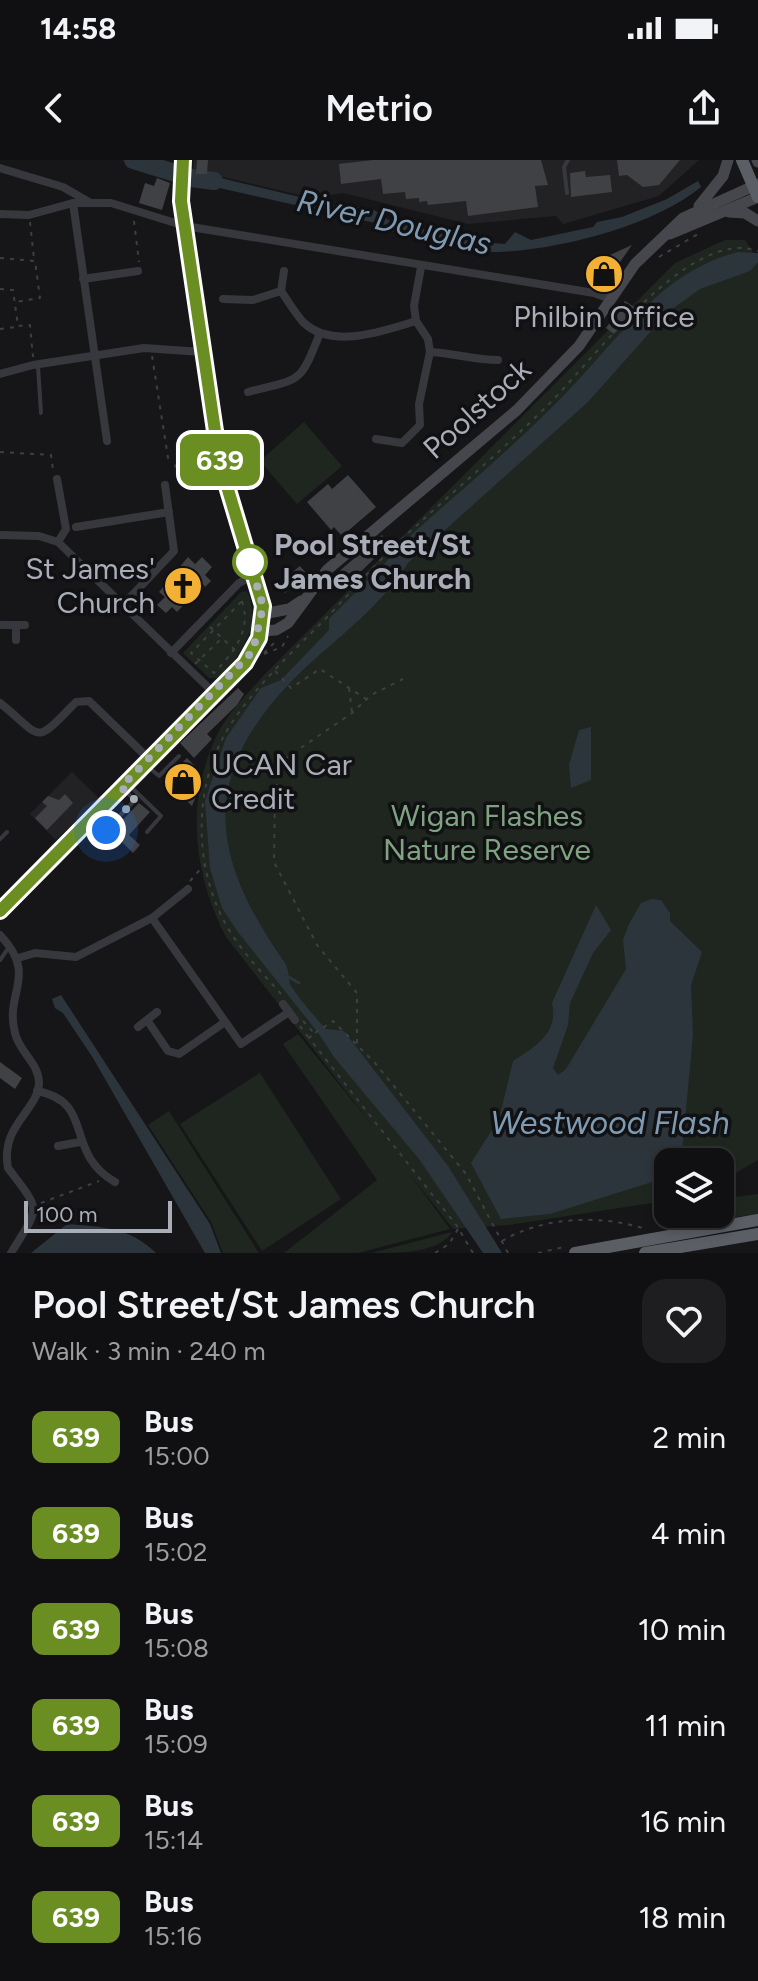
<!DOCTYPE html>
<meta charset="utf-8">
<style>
:root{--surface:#101012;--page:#1e1e20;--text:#f1f3f6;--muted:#9c9d9f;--line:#303032}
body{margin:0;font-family:Figtree,sans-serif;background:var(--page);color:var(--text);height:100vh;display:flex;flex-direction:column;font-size:30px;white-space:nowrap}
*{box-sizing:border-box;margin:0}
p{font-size:26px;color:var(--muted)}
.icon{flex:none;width:44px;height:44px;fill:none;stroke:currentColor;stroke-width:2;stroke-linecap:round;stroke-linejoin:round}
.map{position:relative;height:1093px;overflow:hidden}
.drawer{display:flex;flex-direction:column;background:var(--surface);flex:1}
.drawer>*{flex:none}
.badge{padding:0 16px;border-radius:12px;font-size:28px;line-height:52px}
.buttons{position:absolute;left:654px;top:988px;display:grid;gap:16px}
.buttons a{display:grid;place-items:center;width:80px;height:80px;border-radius:16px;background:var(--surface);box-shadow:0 4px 12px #0003,0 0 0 2px var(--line);font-size:40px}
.scale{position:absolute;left:24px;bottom:20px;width:148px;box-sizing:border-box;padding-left:8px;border:4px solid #a8adb8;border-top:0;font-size:22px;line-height:28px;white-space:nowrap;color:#a8adb8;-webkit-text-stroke:6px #111113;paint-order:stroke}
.you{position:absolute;width:40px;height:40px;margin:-20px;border:6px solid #fff;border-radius:50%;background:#1a73e8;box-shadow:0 0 0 12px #1a73e833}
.map>.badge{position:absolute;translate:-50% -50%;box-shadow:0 0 0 4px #fff}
.round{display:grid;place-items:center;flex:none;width:84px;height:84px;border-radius:24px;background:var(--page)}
.head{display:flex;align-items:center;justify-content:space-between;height:136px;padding:0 32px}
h1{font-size:38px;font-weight:600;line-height:60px}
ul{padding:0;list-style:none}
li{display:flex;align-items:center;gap:24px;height:96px;padding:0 32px}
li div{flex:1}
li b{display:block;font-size:30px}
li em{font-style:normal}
li .badge{min-width:88px;font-weight:700;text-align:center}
.status{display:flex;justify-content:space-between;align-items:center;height:56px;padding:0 40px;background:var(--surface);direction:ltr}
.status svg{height:22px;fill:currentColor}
header{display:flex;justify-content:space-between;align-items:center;height:104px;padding:0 32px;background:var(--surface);font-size:36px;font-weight:600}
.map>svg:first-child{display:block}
</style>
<div class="status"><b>14:58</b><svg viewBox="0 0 49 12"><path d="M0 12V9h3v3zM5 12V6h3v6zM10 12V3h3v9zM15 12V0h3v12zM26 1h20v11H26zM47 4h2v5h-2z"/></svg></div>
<header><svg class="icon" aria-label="back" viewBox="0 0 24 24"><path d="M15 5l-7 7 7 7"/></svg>Metrio<svg class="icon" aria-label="share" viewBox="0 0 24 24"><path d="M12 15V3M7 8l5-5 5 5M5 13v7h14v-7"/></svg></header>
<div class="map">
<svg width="758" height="1093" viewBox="0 0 758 1093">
<rect width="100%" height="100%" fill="#161618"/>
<g fill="#222225">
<path d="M194,0H699L659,36L563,64L556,56L468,64L343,33L312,38L193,10Z"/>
<path d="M72,612L99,638L56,680L30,654Z"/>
</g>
<g fill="#1e261f">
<path d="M725,80H745L758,100V1000L720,1022V1002H668V1039L652,1043L509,1065L453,1069L409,1013L450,1069L358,1093H284L377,1020L283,884L298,874L373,966L226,777C193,714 185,641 217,575C227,554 248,533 263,516L675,103Z"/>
<path d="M304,262L342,306L297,344L260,301Z"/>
<path d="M247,431C263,465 241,494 219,518H209L183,493L241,432Z"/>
<path d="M260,913L341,1039L262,1091L180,964Z"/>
<path d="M169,951L259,1093H223L211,1062L148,965Z"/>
<path d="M758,1034V1054L697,1062L696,1054H720V1039Z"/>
<path d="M452,1072C440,1093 398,1093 371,1093Z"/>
</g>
<g fill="#2c353c">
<path d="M121,0L167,4L171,6L170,14Z"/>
<path d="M193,14L208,15L349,49C364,44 376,49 388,60L470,81L505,84L515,72L531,80L593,67L597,62L622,57L667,39L698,21L701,27C654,66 558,90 498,92C461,93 420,76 383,70L375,63L193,22Z"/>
<path d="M738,92L758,93V102L750,111L700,129L668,152L588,242L408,403C377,453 329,482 289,524C196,622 214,701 285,803C290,811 287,818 291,826C301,841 314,856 326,869L344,871L448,1006L502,1093H483L419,999L334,897L319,874L238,772L222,748L210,708L205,641L226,578L261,528L281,520L329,470V459L393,395L406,391L410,376C462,329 518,283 567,232C620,178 660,112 738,92Z"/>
<path d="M591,567V620L571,628L569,605L579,570Z"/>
<path d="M651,739L661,740L670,753V761L702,792L691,825L693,875L681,1002H668V1017L550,1054L501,1059L471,1003L499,959L513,901C535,887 559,873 552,843L596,745L611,770L593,793L570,843L568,865L553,908L558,915L566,909L626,809L623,780L629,764L641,743Z"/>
<path d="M61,835L210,1064L221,1093H205L93,898L63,853L55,848L52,839Z"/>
<path d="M67,1064C102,1067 130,1067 156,1093H31Z"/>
</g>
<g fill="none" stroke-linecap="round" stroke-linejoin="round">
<path stroke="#2c353c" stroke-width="3" d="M287,816L299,823"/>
<path stroke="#2c353c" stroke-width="18" d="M133,0L191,18L214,21"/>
</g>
<g fill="#404145">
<path d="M197,0H208L207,14H196Z"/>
<path d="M373,0H541L548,25L535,26L538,47L468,56L466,41L428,45L427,41L419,42V38L406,39L405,32L383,34L381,19L341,24L339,4Z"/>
<path d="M617,0H680L659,25L643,27L627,15L619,16Z"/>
<path d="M585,11L586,17L610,15L612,32L571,37L570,13Z"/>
<path d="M157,18L170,23L162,50L139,43L145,23L154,26Z"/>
<path d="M632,85L606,122L588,105Z"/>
<path d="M625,141L636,148L614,174L606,168Z"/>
<path d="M348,315L376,347L342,376L334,367L331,370L307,342L328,324L332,329Z"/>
<path d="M382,375L388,381L384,389L342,430L331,418Z"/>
<path d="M188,397L195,404L202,397L212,407L205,415L211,421L205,427L203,424L177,452L172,447L166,453L157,445L165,437L159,432Z"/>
<path d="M300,406L307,414L285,433L277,424Z"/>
<path d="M238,528L244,534L237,545L207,574L212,579L194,598L180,583Z"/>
<path d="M187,598L200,611L194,618L201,624L192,646L165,619Z"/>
<path d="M65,634L73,643L47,670L35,658L47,646L42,642L48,636L59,640Z"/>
<path d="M139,643L150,652L129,675L140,685L133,693L114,674V669Z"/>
<path d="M0,902L22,918L15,929L0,918Z"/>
</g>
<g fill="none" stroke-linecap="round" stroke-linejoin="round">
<g stroke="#3d3f44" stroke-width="2" stroke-dasharray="4 6" stroke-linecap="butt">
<path d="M134,61L139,102"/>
<path d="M30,62L34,99"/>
<path d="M659,97L698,74"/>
<path d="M0,98L35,101L40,138L15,142"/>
<path d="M0,129L13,130L18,166L30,165L33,197"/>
<path d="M0,169L17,167"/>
<path d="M152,196L169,304"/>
<path d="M0,292L51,295L53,310"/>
<path d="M242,441C252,471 233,493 214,513L191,493Z"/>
<path d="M210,467L235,490"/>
<path d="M264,493L277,480"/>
<path d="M264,494L282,487L288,476"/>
<path d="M195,504L222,478"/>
<path d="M275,511L291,528L320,509L366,539"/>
<path d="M349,528L352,552"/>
<path d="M190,721L204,705"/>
<path d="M281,834C264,815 245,795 231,773C192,712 191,622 233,561C260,521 296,489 330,454C354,429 376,403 401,380C448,336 498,294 544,249C589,206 688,66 758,91"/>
<path d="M303,861L314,873L309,878L457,1066L473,1093"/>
<path d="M300,866L308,877"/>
<path d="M315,873L333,861L375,903L466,1014L508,1093"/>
<path d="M357,883V833L317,785L274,702L275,630L286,598L352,553L371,535L403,519"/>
<path d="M41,1043L99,1021"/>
<path d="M502,1081C542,1057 601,1054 645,1069"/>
<path d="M435,1093L449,1084L458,1069"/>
<path d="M538,1093L564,1087"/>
</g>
<g stroke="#37383d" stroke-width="4">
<path d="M567,33L564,7L568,0"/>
<path d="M38,206L41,253"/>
<path d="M176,306L218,302"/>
<path d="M146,605L159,616L179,596"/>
<path d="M128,624L161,656L147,672"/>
<path d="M93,658L106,670L135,640L123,629"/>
<path d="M0,679L7,672"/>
<path d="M0,800L9,787"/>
</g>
<g stroke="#37383d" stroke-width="8">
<path d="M0,8L63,27L89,42"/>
<path d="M73,43L107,281"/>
<path d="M0,54L29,55L73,43H111L185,66L594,133L610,139"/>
<path d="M83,119L138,111"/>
<path d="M281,131C288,141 295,153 303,162C332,190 383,171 416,161"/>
<path d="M223,139L253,140L281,131L284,111"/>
<path d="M430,192C454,193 474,200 498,200"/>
<path d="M0,214L33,205L144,188L202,192"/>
<path d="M248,232C301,218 299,226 320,173"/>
<path d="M376,279L402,283L420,265L419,244L430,192L428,179L416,161L414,146L421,107"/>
<path d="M57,319L66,369L58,382"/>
<path d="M76,367L169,352"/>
<path d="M0,375L39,376L58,382L215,534"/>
<path d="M123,445L174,391L165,325"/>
<path d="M0,465H25"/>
<path d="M16,480V465"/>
<path d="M171,493L239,423L255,415"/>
<path d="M0,543C44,578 32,587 76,542L89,541L149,599"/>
<path d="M152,758L188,729"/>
<path d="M0,775C39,816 4,832 15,873C19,892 39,903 39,923C38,951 0,965 8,1008C42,1053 40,1045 11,1093"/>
<path d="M18,798L35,793L76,797L152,758L241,884L289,852"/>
<path d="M283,844L295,860"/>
<path d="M147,860L168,891L179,894L225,862"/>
<path d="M138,867L157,852"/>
<path d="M37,931C96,942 63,992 115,1022"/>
<path d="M58,986L80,982"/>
</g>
<path stroke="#37383d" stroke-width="10" d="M183,0L181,41L215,271L223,313L262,438L263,454"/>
<g stroke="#45474d" stroke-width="11">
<path d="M757,0L758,2"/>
<path d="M699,46L723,16L728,0"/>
<path d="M729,52L745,53L758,61"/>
<path d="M670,74L758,37"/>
<path d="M260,471L276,470L288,463L327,410L517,250L579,186L635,104L683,58L758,24"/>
<path d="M0,751L245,503L257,484L263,454L289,449L301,441"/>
</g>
<g stroke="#5b5e65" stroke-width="12">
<path d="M742,0L758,37"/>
<path d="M575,1093L758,1060"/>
<path d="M645,1093L758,1074"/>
</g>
</g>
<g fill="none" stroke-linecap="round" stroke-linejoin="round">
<g stroke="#fff" stroke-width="18">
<path id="line" d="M0,751L245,503L259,478L263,446L223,313L215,271L181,41L183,0"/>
</g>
<use href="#line" stroke="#6b8e23" stroke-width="12"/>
<path stroke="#a8adb8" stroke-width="8" stroke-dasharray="0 14.4" d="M106,670L135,640L121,627L253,491L263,446L250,402"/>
</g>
<defs>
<g id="shop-disc" transform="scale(2)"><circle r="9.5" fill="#f2b134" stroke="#111113"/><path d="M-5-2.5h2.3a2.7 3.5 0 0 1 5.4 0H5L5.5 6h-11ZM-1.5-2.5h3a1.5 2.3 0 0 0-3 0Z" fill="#111"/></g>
<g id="church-disc" transform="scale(2)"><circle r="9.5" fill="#f2b134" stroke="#111113"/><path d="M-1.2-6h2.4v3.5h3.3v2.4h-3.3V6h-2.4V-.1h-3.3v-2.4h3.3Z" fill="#111"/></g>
</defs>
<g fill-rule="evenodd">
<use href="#shop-disc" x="604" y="114"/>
<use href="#church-disc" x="183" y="426"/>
<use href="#shop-disc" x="183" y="622"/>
</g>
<circle fill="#fff" stroke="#6b8e23" stroke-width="4" cx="250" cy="402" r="16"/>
<g text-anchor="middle" stroke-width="7" stroke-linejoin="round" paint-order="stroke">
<g font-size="30" fill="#a8adb8" stroke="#111113">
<text x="604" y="167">Philbin Office</text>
<text x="155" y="419" text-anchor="end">St James'<tspan x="155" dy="34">Church</tspan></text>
<text x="211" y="615" text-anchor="start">UCAN Car<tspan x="211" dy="34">Credit</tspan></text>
</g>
<g font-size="30" fill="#a8adb8" stroke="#111113">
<text transform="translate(477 249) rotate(-42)" y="10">Poolstock</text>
</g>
<g font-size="30" font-weight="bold" fill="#a8adb8" stroke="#111113" text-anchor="start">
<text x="274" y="395">Pool Street/St<tspan x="274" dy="34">James Church</tspan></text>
</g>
<g font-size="30" fill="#7fa381" stroke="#111113">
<text x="487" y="666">Wigan Flashes<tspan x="487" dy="34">Nature Reserve</tspan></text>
</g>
<g font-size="32" font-style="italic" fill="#7f9bb3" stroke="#111113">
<text transform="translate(394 62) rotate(13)" y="11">River Douglas</text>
<text x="610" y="974">Westwood Flash</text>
</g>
</g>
</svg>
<div class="buttons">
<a><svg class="icon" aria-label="layers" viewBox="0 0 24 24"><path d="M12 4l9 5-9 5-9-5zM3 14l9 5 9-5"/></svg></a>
</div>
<div class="scale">100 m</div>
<div class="you" style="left:106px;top:670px"></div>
<b class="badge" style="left:220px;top:300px;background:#6b8e23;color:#fff">639</b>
</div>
<section class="drawer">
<div class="head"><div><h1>Pool Street/St James Church</h1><p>Walk · 3 min · 240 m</p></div><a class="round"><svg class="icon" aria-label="heart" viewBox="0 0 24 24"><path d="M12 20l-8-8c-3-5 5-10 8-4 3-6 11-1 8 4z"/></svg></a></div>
<ul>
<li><span class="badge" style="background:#6b8e23;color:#fff">639</span><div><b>Bus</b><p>15:00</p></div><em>2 min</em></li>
<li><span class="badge" style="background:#6b8e23;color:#fff">639</span><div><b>Bus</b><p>15:02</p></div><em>4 min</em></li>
<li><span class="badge" style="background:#6b8e23;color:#fff">639</span><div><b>Bus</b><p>15:08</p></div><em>10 min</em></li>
<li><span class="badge" style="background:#6b8e23;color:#fff">639</span><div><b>Bus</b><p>15:09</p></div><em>11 min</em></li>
<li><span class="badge" style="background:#6b8e23;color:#fff">639</span><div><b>Bus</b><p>15:14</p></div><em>16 min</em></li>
<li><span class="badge" style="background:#6b8e23;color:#fff">639</span><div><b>Bus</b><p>15:16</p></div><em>18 min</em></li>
</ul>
</section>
